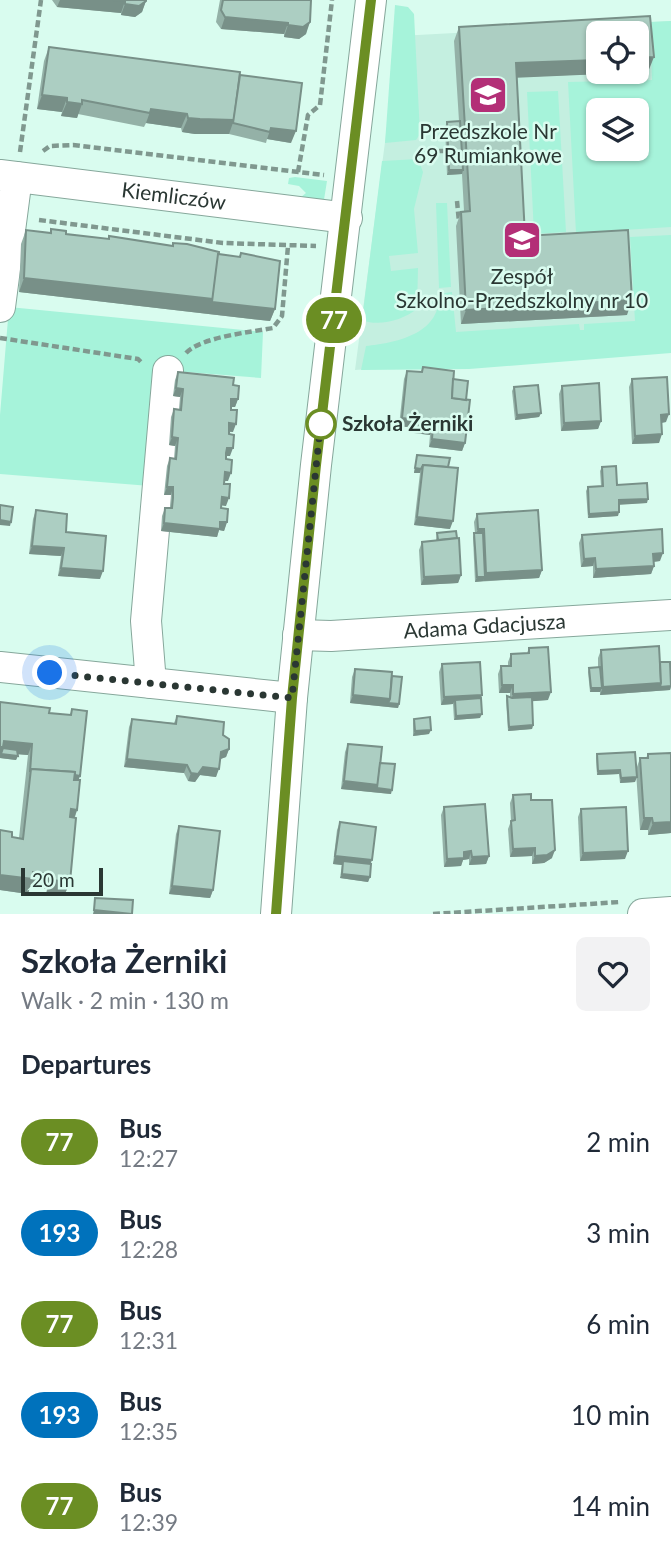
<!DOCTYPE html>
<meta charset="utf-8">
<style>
:root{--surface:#fff;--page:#f2f2f3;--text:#1f2937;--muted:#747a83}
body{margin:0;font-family:Lato,sans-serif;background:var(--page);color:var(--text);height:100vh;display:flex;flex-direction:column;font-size:26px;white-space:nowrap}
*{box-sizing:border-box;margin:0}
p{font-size:23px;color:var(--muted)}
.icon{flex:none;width:38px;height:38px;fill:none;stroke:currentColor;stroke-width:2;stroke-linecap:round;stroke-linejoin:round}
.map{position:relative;height:914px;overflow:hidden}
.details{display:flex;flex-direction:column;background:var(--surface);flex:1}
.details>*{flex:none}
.badge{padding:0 14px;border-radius:23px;font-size:24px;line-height:46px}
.tools{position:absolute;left:586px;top:21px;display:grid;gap:14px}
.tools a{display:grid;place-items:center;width:63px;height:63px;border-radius:10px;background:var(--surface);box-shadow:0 2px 5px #0004;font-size:35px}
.scale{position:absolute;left:21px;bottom:18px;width:82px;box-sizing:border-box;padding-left:7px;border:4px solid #2a3733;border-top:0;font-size:19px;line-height:24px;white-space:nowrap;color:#2a3733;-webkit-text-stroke:5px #d9fcef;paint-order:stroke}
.you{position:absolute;width:35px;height:35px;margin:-18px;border:5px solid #fff;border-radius:50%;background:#1a73e8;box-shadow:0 0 0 10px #1a73e833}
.map>.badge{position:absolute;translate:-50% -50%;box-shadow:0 0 0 4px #fff}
h2{padding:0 21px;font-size:26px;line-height:63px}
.round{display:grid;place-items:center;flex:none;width:74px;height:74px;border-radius:10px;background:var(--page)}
.overview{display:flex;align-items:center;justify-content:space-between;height:119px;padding:0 21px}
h1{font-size:33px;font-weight:700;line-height:52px}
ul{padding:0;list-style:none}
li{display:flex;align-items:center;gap:21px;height:91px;padding:0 21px}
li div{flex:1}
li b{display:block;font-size:26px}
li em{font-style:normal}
li .badge{min-width:77px;font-weight:700;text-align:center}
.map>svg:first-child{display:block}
</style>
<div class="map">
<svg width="671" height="914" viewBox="0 0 671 914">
<rect width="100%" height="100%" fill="#d9fcef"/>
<path fill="#c4efe0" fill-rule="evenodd" d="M671,21V348L355,370L399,36ZM598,33H637V72H598ZM598,110H637V149H598Z"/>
<g fill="#a6f3da" fill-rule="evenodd">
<path d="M395,5L408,7L414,14L420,134L416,140L385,143Z"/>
<path d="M671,21V227L576,233L568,82L652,80L650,22ZM598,110H637V149H598Z"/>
<path d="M558,91L566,232L534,234L527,92Z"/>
<path d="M418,159L423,172L414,209L418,253L389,256L391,271L418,268L417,309C403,320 379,327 362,320L382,161Z"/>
<path d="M295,177L327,181L323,206L300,198L306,193L299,186L288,184L289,178Z"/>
<path d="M436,203H447L451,287L439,288Z"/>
<path d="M671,235V353L469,369L361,370L366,346C396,343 441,334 439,294L452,292L456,332L579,324L580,330H584V324L635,321L630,237Z"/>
<path d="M9,307L263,332L261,378L160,370L150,486L0,474V415Z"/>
</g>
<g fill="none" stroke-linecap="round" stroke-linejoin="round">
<g stroke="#86a79b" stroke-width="32">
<g id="minor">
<path id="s1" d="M0,175L347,218"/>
<path d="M0,307L17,177"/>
<path id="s2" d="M298,635L331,636L671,615"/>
<path d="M0,667L292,698"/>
<path d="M151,683L146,621L168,371"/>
<path d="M276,914L292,698L316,465L371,0"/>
<path d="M643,914L671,912"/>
</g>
</g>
<g stroke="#80988f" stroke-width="4.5" stroke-dasharray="7 3.5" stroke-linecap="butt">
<path d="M43,151L50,146L73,145L324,175"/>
<path d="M439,151H449"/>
<path d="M20,152L41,0"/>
<path d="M298,172L308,115L320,105L332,0"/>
<path d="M457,201L459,222"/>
<path d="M39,220L223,243L316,246"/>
<path d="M0,338L138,359L143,364"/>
<path d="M186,353C201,337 251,332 273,328L282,316L288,246"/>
<path d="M433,914L620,902"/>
</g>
<use href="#minor" stroke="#fff" stroke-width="30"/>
</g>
<g fill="#94b1a7">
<path d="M52,0H146L142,12L135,17L121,15V13L57,7Z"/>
<path d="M220,0H311L306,34L299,39L284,37V34L221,29L216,22Z"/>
<path d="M459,27L648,72L517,77L525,236L627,315L461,324L456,226L461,212L464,211L462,174L447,175L445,127L447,122L459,121L454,41Z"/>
<path d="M49,47L240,75L291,143L267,139L266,143L229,134H195L182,132L181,128L146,123L144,127L78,114L77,118L61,116L62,112L37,109L44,61Z"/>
<path d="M51,229L66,234L108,239L109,236L172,246L173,243L218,254L239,257L241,253L275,309L270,321L19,292L21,244L26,230L50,233Z"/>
<path d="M423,367L453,379L466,400L465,443L462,451L429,447L430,435L414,433L415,428L399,426L404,379L407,371L421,372Z"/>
<path d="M178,372L233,385L238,399L235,407H231L233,432H229L230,456H226L228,481H224L226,506L222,505L221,508L227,522L224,531L219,530L217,537L161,531L162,516L165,508H170V506L171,495H164L167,466L170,458L174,459L175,446L169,445L171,417L174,409H179L180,397L173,396L175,380Z"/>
<path d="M632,379L666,422L662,423L659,443L632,444L629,387Z"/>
<path d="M562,386L601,421L598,429L561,431L559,394Z"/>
<path d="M514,387L541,413L539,417L515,420L512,391Z"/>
<path d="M417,455L448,467L450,529L414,525L420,473H414Z"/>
<path d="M602,467L617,485L647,503L619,504L618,516L588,518L586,491L588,487L601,486L600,471Z"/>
<path d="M36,510L66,532L100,579L58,576L61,556L29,554L33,519Z"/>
<path d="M477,514L542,570L539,578L475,582L473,537L475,533L474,522Z"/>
<path d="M437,533L461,575L458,583L421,585L419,550L422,542L436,540Z"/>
<path d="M582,535L660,561L654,562V566L651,574L593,578V566L581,567L579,543Z"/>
<path d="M529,648L548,700L532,701L533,725L532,729L508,731L506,700L507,696L510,697V693H499L498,674L501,666H508V662L511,654L527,653Z"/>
<path d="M601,650L660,662H670L671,687L670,690L600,695V692H590L588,672L589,668L598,667V658Z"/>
<path d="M442,664L482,695L481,698L480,718L454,720L453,704L441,705L439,672Z"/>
<path d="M355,669L392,676L399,704L398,708L350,703L352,677Z"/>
<path d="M72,709L80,776L78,780L77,810L75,817L70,882L64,896L46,894L47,889L30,887L28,894L0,890V830L12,837L19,838L28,755L18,754L16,760L0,758L49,713L70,715Z"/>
<path d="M177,716L223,735L229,749L226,757L220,759L216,777L200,775L195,782L188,781L184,773L124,767L129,727L132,719L174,723Z"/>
<path d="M414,719L429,734L413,736V723Z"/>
<path d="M348,744L380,763L391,794L341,789L345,752Z"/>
<path d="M671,753V833L648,835V830H640L636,772L635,782L620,783L619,774L597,775L596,758L597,754L636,770L640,758H646L648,754Z"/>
<path d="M513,795L531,800L552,858L544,863L532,864V856L510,857L508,829L511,821L510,803Z"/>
<path d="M444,807L489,856L486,864L469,865V859L463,860L461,866L444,867L441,815Z"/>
<path d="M581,809L625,859L580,861L578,817Z"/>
<path d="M340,822L371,864L370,877L368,882L340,878L342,865L333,864L337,830Z"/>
<path d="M179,826L213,890L210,898L169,894L176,834Z"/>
</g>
<g fill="#789088">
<path d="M60,0H113L125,1L121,13L57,7Z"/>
<path d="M146,1L142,12L135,17L121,15L125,4Z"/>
<path d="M225,17L288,23L284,34L221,29Z"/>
<path d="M310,22L306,34L299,39L284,37L288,25Z"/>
<path d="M654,57L648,72L511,78L516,63L598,60V72H637V58Z"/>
<path d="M42,95L67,98L62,112L37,109Z"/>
<path d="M67,102L82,104L77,118L61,116Z"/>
<path d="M151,109L187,114L181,128L146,123Z"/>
<path d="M188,118L234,120L229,134H195L182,132Z"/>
<path d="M271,128L296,131L291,143L267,139Z"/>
<path d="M449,170H463L462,174L447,175Z"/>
<path d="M24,278L213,299L275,309L270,321L19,292Z"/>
<path d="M632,300L627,315L461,324L466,310Z"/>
<path d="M176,388L183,389L180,397L173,396Z"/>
<path d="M231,399H238L235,407H229Z"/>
<path d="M541,413L539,417L515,420L517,415Z"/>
<path d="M669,414L666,422L658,423L661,415Z"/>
<path d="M402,418L418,420L415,428L399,426Z"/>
<path d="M601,421L598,429L561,431L564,423Z"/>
<path d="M229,423L236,424L233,432L226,431Z"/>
<path d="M417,424L433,426L430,435L414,433Z"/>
<path d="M662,434L659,443L632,444L635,436Z"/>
<path d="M172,437L178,438L175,446L169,445Z"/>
<path d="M432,439L465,443L462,451L429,447Z"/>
<path d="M227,448H233L230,456H224Z"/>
<path d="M415,468L421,469L420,473H414Z"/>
<path d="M225,472L231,473L228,481H222Z"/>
<path d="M167,487H173L171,495H164Z"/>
<path d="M222,497L229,498L226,506L219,505Z"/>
<path d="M648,499L647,503L617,505L619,500Z"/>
<path d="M619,512L618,516L588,518L589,514Z"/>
<path d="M417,517L453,521L450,529L414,525Z"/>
<path d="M0,520L11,522L10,526L0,525Z"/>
<path d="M220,522H227L224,531L219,530L217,537L161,531L164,523Z"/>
<path d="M478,529H484L481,537H475Z"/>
<path d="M32,546L64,548L61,556L29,554Z"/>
<path d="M663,553L660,561L650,562L653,554Z"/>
<path d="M595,558L593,566L581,567L584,559Z"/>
<path d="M654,566L651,574L593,578L596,569Z"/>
<path d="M61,568L103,571L100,579L58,576Z"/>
<path d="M542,570L539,578L483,581L486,573Z"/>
<path d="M461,575L458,583L421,585L424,577Z"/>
<path d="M477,577H485L483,581L475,582Z"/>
<path d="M661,683L671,686L670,690L600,695L603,687Z"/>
<path d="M502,685H513L510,693H499Z"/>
<path d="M591,688H602L600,692H590Z"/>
<path d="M551,692L548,700L510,703L513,694Z"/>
<path d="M353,695L390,699L399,704L398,708L350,703Z"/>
<path d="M482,695L479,703L455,700L453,704L441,705L444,697Z"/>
<path d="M482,714L480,718L454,720L456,716Z"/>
<path d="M533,725L532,729L508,731L509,727Z"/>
<path d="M431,730L429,734L413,736L415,731Z"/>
<path d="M4,741L32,744L28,755L1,753L18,756L16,760L0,758V747Z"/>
<path d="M229,749L226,757L218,760L221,752Z"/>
<path d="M127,759L187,765L184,773L124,767Z"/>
<path d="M203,767L219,769L216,777L200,775L195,782L188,781L191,773Z"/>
<path d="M620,770L619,774L597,775L598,771Z"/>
<path d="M30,772L80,776L76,787Z"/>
<path d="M637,777L635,782L620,783L621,778Z"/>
<path d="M344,781L378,785L392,790L391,794L341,789Z"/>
<path d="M71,809L77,810L72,824H66Z"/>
<path d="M644,818H652L648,830H640Z"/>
<path d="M671,822V833L648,835L653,823Z"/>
<path d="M535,848L532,856L510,857L513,849Z"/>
<path d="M555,850L552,858L544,863L532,864L535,856Z"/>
<path d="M471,851L469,859L463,860L461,866L444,867L447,859L464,852Z"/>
<path d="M628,851L625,859L580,861L583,853Z"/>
<path d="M335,856L372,860L369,868L343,861L342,865L333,864Z"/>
<path d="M489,856L486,864L469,865L472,857Z"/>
<path d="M33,872L52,874L47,889L30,887L28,894L0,890V875Z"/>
<path d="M342,874L370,877L368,882L340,878Z"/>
<path d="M51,880L70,882L64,896L46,894Z"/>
<path d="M172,886L213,890L210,898L169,894Z"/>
<path d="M94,910L132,914H93Z"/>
</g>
<g fill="#accec2" stroke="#789088" stroke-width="2">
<path d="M113,0H146V1L139,6L125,4V1Z"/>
<path d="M223,0H311L310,22L303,27L288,25V23L225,17L221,10Z"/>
<path d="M650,16L654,57L637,58V33H598V60L516,63L525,236L628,230L632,300L466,310L461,212L470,211L459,27Z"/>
<path d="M49,47L240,72L234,120L200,119L188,118L187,114L151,109L150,113L82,100V104L67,102V98L42,95Z"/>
<path d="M240,75L302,83L296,131L271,128L270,132L233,123Z"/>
<path d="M460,121L463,170H449L447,122Z"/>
<path d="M51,229L66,231V234L109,239V236L173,246V243L187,244L219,252L213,299L24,278L26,230L51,233Z"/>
<path d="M241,253L280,261L275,309L212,302L218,254L240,257Z"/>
<path d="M423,367L454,371L452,398L470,400L465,443L432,439L433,426L417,424L418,420L402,418L407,371L422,372Z"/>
<path d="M178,372L234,378L233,385L239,386L238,399H231V410H237L236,424L229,423V434L234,435L233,448H227L226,453V459L232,460L231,473L225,472L224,484H230L229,498L222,497L221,508L228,509L227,522H220V529L164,523L165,508H172L173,498V487H167L170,458L176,459L177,448L178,438L172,437L174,409L181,410L182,399L183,389L176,388Z"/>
<path d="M667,377L669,414L661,415L662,434L635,436L632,379Z"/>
<path d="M453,379L468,381L466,400L452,398Z"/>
<path d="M599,383L601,421L564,423L562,386Z"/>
<path d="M538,385L541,413L517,415L514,387Z"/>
<path d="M417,455L450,458L448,467L423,465L421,469L415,468Z"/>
<path d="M423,465L458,468L453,521L417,517Z"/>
<path d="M616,466L617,485L647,483L648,499L619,500V512L589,514L588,487L603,486L602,467Z"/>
<path d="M0,505L13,507L11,522L0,520Z"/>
<path d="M36,510L67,514L66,532L106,536L103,571L61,568L64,548L32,546Z"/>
<path d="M538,510L542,570L486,573L484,529H478L477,514Z"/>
<path d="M662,529L663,553L653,554L654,566L596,569L595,558L584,559L582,535Z"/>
<path d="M456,531L457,538L438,540L437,533Z"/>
<path d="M474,533H483L485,577H477Z"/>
<path d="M459,538L461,575L424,577L422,542Z"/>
<path d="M659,646L661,683L603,687L601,650Z"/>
<path d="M548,647L551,692L513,694V685H502L501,666H511V654L529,653V648Z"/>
<path d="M480,662L482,695L444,697L442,664Z"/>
<path d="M660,662H670L671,686L660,687L661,683Z"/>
<path d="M600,667L602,688H591L589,668Z"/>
<path d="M355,669L392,672L390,699L353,695Z"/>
<path d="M392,676L402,677L399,704L388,703L390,699Z"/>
<path d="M507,696L512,698L532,697L533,725L509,727Z"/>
<path d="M481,698L482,714L456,716L455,700Z"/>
<path d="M0,702L50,708L49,713L71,715L72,709L87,711L80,776L75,775V772L31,769L30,772L32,744L4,741L3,747H0Z"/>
<path d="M177,716L224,722L223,735L229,739V749L221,752L219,769L203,767L198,774L191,773L187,765L127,759L132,719L176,724Z"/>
<path d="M430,717L431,730L415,731L414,719Z"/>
<path d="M348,744L382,747L378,785L344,781Z"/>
<path d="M3,748L17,750L18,756L1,754Z"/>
<path d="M635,752L637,777L621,778L620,770L598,771L597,754Z"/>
<path d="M671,753V822L653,823L652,818H644L640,758H648V754Z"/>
<path d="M380,763L395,764L392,790L377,788Z"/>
<path d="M31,769L75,772L74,780H80L77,810L71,809L70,817L76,818L70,882L51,880L52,874L33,872V879L0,875V830L12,832V837L23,839Z"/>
<path d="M531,794V800H552L555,850L547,855L535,856V848L513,849L511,821L515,820L513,795Z"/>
<path d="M485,804L489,856L472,857L471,851L464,852V858L447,859L444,807Z"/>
<path d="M626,807L628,851L583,853L581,809Z"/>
<path d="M340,822L376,827L372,860L335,856Z"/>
<path d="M179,826L220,831L213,890L172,886Z"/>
<path d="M343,861L371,864L370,877L342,874Z"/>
<path d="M95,898L133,900L132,914L94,910Z"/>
</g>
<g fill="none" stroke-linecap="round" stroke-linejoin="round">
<g stroke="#fff" stroke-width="16">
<path id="line" d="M276,914L292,698L316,465L371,0"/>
</g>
<use href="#line" stroke="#6b8e23" stroke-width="10"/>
<path stroke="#2a3733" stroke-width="7" stroke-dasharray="0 12.6" d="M50,673L292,698L321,420V424"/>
</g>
<defs>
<g id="school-square" transform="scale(2.0125)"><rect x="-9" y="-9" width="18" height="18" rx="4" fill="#b32f77" stroke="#d9fcef"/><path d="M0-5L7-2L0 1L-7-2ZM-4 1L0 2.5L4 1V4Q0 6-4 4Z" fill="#fff"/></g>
</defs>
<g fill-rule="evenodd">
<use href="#school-square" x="488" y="95"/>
<use href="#school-square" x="522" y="240"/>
</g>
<circle fill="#fff" stroke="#6b8e23" stroke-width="3.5" cx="321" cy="424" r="14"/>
<g text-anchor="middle" stroke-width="5" stroke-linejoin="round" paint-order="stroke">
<g font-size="21" fill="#2a3733" stroke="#d9fcef">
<text x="488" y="139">Przedszkole Nr<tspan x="488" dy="24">69 Rumiankowe</tspan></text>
<text x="522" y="284">Zespół<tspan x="522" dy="24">Szkolno-Przedszkolny nr 10</tspan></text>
</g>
<g font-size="21" fill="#2a3733" stroke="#d9fcef">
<text dy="7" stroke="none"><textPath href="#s1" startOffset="175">Kiemliczów</textPath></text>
<text dy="7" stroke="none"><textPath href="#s2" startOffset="187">Adama Gdacjusza</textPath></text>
</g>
<g font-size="21" font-weight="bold" fill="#2a3733" stroke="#d9fcef" text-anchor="start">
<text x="342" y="431">Szkoła Żerniki</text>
</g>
</g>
</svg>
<div class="tools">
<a><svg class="icon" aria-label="locate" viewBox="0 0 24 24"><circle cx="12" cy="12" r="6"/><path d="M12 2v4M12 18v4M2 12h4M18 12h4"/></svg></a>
<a><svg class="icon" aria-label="layers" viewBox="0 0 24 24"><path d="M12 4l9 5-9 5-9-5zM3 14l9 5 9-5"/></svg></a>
</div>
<div class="scale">20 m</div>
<div class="you" style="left:50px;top:673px"></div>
<b class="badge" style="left:334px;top:320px;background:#6b8e23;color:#fff">77</b>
</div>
<section class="details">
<div class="overview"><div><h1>Szkoła Żerniki</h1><p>Walk · 2 min · 130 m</p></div><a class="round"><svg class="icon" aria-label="heart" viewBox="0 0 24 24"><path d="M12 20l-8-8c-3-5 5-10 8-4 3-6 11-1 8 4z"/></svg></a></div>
<h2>Departures</h2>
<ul>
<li><span class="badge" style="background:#6b8e23;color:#fff">77</span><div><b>Bus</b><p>12:27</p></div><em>2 min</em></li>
<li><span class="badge" style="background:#0072bc;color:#fff">193</span><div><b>Bus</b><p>12:28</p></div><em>3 min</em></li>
<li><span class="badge" style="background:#6b8e23;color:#fff">77</span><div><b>Bus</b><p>12:31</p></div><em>6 min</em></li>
<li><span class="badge" style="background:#0072bc;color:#fff">193</span><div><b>Bus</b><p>12:35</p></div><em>10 min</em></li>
<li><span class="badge" style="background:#6b8e23;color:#fff">77</span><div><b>Bus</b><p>12:39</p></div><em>14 min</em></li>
</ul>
</section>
